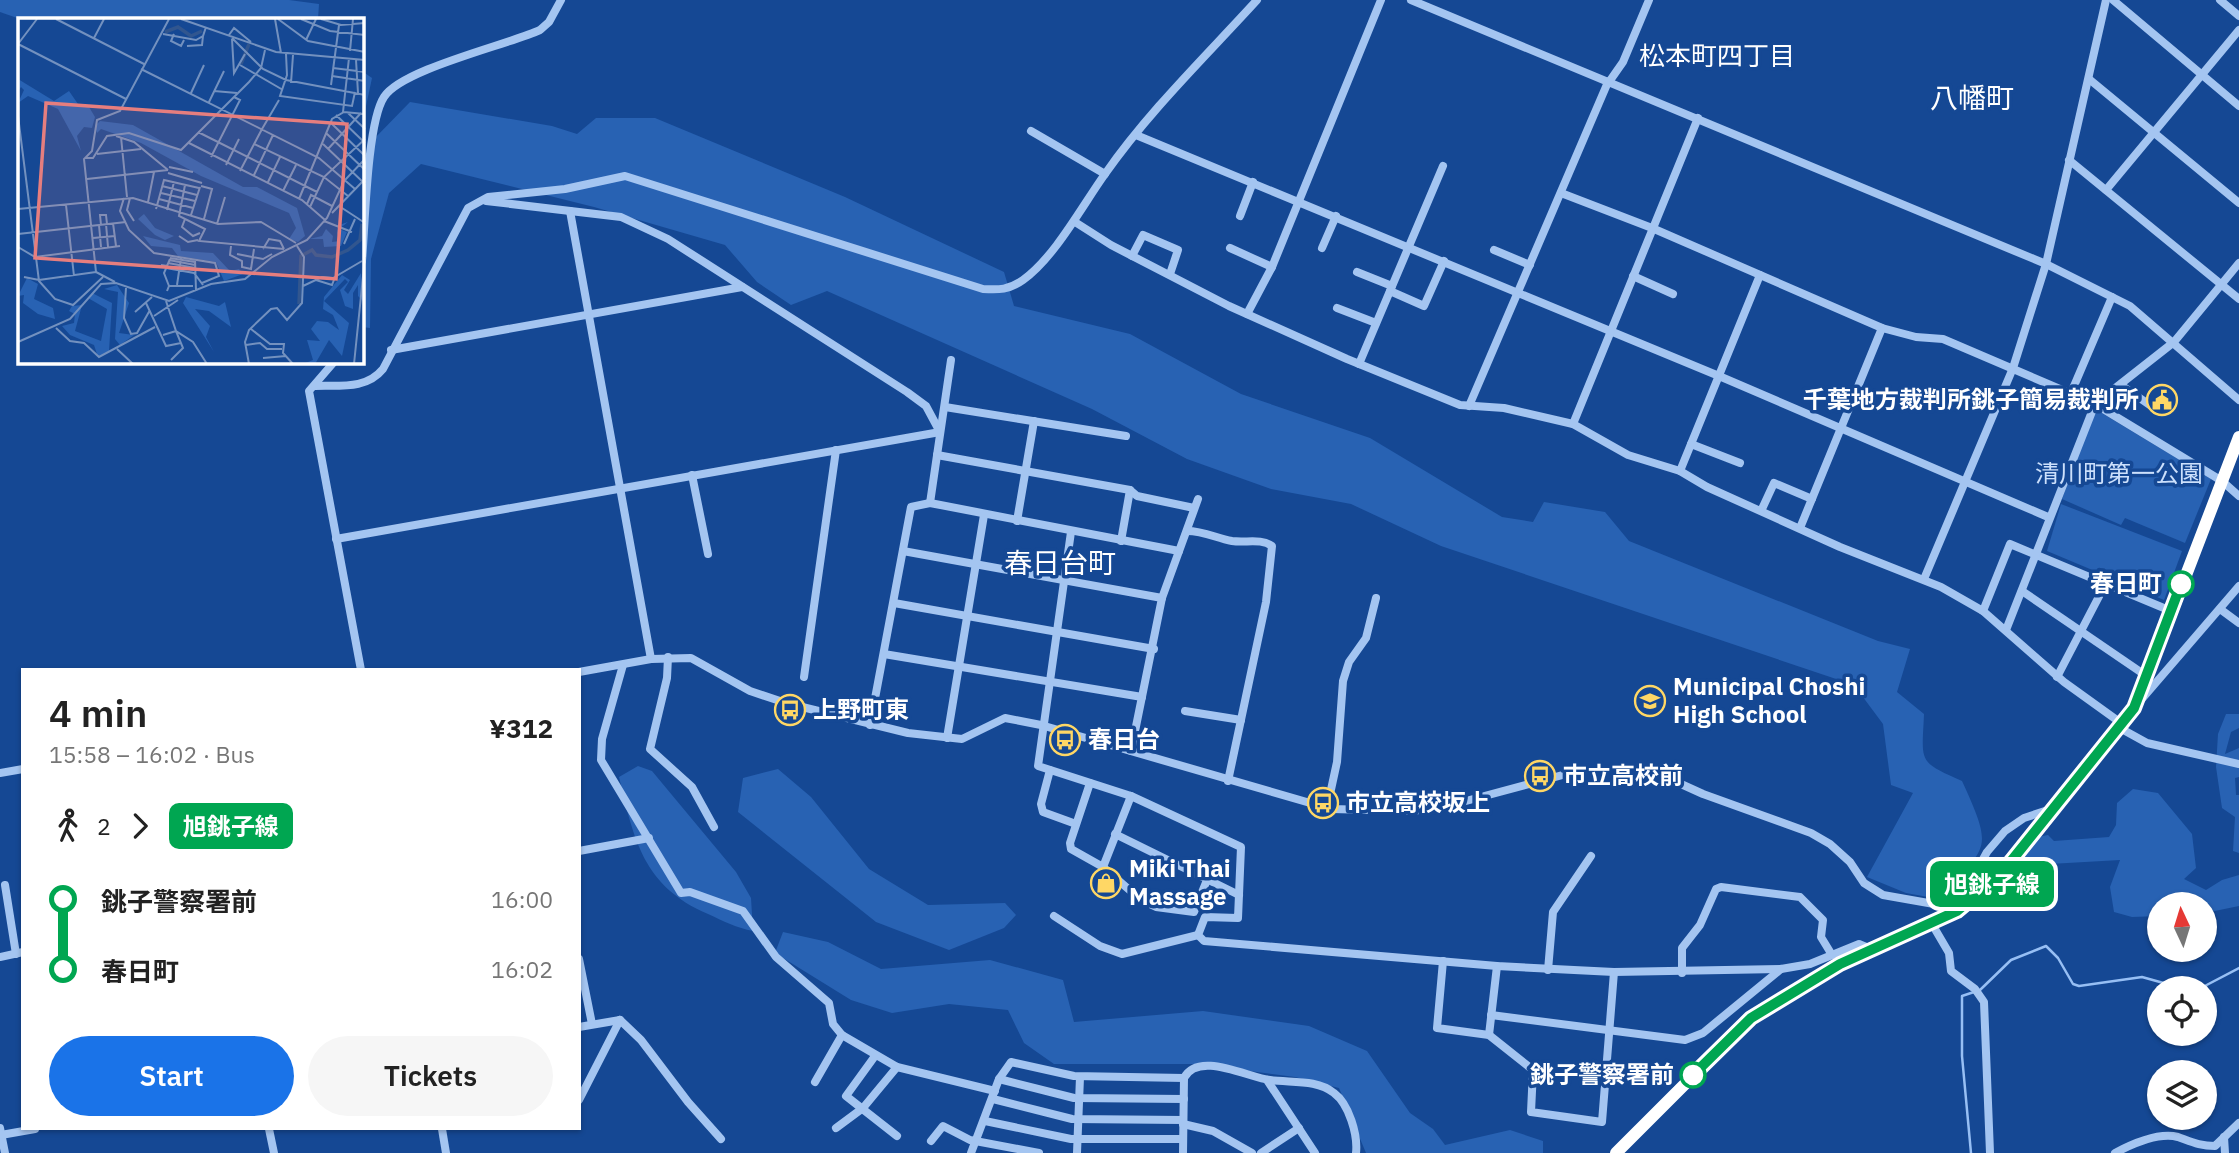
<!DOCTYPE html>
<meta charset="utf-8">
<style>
:root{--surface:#fff;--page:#f6f6f6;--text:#222;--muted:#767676;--accent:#1a73e8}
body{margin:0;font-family:"IBM Plex Sans","Noto Sans JP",sans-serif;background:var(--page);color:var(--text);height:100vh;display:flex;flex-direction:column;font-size:26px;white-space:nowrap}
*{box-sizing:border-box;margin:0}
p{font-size:23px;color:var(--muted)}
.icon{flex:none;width:38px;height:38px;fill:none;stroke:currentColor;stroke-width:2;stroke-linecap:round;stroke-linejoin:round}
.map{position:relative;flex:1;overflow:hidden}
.sheet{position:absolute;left:21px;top:668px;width:560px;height:462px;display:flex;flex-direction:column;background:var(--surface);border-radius:0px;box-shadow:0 2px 5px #0004}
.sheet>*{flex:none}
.badge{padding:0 14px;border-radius:10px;font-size:24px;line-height:46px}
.needle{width:46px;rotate:356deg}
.fabs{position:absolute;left:2147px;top:892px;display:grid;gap:14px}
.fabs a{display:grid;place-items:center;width:70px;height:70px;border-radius:50%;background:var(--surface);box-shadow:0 2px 5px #0004;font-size:35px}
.map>.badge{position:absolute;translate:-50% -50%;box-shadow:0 0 0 4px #fff}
.legs{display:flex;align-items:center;gap:10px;height:77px;padding:0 28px;font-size:23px}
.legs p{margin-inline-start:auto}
.overview{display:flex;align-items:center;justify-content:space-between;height:119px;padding:0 28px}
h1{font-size:38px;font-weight:600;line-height:52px}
.cta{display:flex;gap:14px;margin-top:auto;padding:14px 28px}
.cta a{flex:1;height:80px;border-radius:42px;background:var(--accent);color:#fff;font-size:28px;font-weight:600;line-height:80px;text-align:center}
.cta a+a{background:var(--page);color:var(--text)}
ul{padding:0 28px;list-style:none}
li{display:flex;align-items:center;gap:24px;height:70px;font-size:26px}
li i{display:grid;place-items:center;width:10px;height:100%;margin:0 9px;background:currentColor}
li i::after{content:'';width:18px;height:18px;margin:-9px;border:5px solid;border-radius:50%;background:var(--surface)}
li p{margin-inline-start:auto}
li:first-child i{background:linear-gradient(#0000 50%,currentColor 0)}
li:last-child i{background:linear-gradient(currentColor 50%,#0000 0)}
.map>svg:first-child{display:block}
</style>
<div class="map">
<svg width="2239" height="1153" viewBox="0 0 2239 1153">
<rect width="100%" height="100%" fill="#154894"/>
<g fill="#2862b3">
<path d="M0,0H289L319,4L318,19H20L0,12Z"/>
<path d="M362,71L372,78L362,125Z"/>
<path d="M410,102L552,126L577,134L596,118H655L845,197L1004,272L1014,306L1130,334L1241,394L1370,438L1502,517L1533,522L1544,502L1605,512L1629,541L1878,641L1910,649L1897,692L1924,714C1922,763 1917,761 1962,781C1995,853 1987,844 1939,899L1906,893L1867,877L1913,793L1891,785L1883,724L1854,685L1441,546L1351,504L1271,489L1187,459L1092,409L827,291L791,305L757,282L725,245L594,207L421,164L389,193L371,259L370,328L362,327L363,248L373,140Z"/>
<path d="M2100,412L2211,479L2185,543L2125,518L2121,525L2062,499L2094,413Z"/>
<path d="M2061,504L2182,551L2164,600L2047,551Z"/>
<path d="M2226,714H2239V728L2231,732L2225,754L2239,748V777L2235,778L2236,795H2239V853L2233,851L2235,817L2222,808L2216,767L2218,734Z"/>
<path d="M638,766L652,771L736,872L751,898L753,931C737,928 723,921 708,914C643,886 634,840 619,777Z"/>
<path d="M778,769L811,797L869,869L928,905L1005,903L1016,915L1004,928L949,950L876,922L738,812L743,778Z"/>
<path d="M2133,789L2158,793L2192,834L2196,868L2184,879L2206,890L2222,880L2239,875V906L2205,913V905H2160L2159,916L2132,917L2114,912L2110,887L2120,860L2012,866L2038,837L2048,835L2054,841L2109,837L2116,825L2117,803Z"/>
<path d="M783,932L828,942L881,969L990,960L1063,980L1074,1022L1203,1011L1309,1026L1367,1051L1410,1113L1433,1129L1445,1145L1510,1130L1543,1141V1153H1366L1339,1088L1295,1077L1198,1064H1054L1024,1043L1008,1010L949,1004L892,1013L851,1000L775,953Z"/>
</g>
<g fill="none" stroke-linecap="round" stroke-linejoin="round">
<g stroke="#97bff4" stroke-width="2.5">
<path d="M2199,989L2239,968"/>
<path d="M1971,1153L1962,1056V996L1980,990L2011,960L2046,946L2058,958L2073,984L2079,986L2142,977L2185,989"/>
</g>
<g stroke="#a4c5f1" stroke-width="8">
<path d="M1411,0L2046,264L2130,306L2239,400"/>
<path d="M2113,0L2239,106"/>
<path d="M2220,0L2239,16"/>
<path d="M2089,79L2239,203"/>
<path d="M1609,82L1623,62L1649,0"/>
<path d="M1031,131L1105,174"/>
<path d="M1136,135L1719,376L2048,517"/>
<path d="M2069,160L2239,299"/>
<path d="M2106,190L2239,30"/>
<path d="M1561,193L1652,228L1882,328L1916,337L1943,339L2095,404L2222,481L2239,496"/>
<path d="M570,211L651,659"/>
<path d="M1240,216L1253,182"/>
<path d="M1075,222L1111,245L1229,306L1347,359L1460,405L1504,408L1573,424L1628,455L1680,471L1707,487L1840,547L1941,587L1983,611L2064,682L2121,723"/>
<path d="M1230,248L1272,267"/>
<path d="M1322,248L1336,216"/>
<path d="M1494,250L1530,265"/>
<path d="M1132,256L1143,235L1178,250L1170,274"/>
<path d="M362,261C365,226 367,123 384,97C402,69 507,45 540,30L549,22L561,0"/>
<path d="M1357,272L1392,286"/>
<path d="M1633,276L1673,294"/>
<path d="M1390,291L1424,306L1444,261"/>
<path d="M1337,308L1376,323"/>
<path d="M1247,314L1272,267L1381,0"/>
<path d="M391,350L742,287"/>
<path d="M334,362L309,391L361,670"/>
<path d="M1359,364L1443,166"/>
<path d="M2121,385L2154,408"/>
<path d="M315,386C339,385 366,390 383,369L468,208L488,197L565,189L625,176L983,289C999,290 1009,290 1023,280C1055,257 1082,206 1105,174C1149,111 1206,56 1257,0"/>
<path d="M2071,393L2112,297"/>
<path d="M1469,406L1608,82"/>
<path d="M945,407L1126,436"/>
<path d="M1573,424L1698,118"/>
<path d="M1691,444L1740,463"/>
<path d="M937,455L1130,490L1137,496L1194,508"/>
<path d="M1680,471L1760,275"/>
<path d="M692,475L708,554"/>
<path d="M930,503L951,360"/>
<path d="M1762,509L1774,483L1812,499"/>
<path d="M1017,521L1034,421"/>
<path d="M1800,528L1882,328"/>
<path d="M1187,531C1204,531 1216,538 1232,541C1246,543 1261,538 1272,546L1266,602L1228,781"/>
<path d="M1071,532L1038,766L1131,796L1241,847L1238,918L1205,917L1198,935L1204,941L1497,966L1614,972L1781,969L1810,964L1859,944L1871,949"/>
<path d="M336,539L940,432L926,406L907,392L668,239L621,217L486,201"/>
<path d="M1121,541L1130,490"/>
<path d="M903,551L1162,598"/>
<path d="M1924,579L2013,368L2046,264L2106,0"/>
<path d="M2022,591L2145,675"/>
<path d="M894,603L1154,649"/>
<path d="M2220,609L2239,623"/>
<path d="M1983,611L2010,544L2171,611"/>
<path d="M2006,630L2095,404L2174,342L2239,263"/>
<path d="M884,654L1142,697"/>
<path d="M668,657L667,678L650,749L692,787L714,827"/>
<path d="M623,665L602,739L601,760L681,893L690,892L743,911L776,957L829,1003L833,1024L842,1035L897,1067L995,1091"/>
<path d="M579,672L651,659L691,658L750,691L786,703L908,733L962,739L1005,718L1041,725L1331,809L1413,811L1451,805L1585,769H1648L1703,794L1811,833L1830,844L1850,862L1864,883L1883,895L1934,904L1951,898L1970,883L1987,852L2005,831L2024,818L2051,809"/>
<path d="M804,677L836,450"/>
<path d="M2057,677L2106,583"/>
<path d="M2141,700L2239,586"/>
<path d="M1185,711L1241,720"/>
<path d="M870,725L911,507L930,503L1179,551"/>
<path d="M2118,727L2147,743L2239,764"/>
<path d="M947,738L984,515"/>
<path d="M1131,751L1162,598L1198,499"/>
<path d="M1050,770L1041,804L1043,812L1076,824"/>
<path d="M0,773L23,769"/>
<path d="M1090,783L1070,843L1071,849L1103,867L1141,900L1156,907L1194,912L1207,880"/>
<path d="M1327,808L1337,762L1343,681L1349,662L1366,638L1376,598"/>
<path d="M1115,834L1239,895"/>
<path d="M579,851L649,838"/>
<path d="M1103,867L1131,796"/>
<path d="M5,885L16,954"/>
<path d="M1054,916L1100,946L1122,954L1198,935"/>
<path d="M1932,924L1949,953L1951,971L1975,989L1984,1002L1990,1153"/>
<path d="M0,957L23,952"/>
<path d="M579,959L592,1024"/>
<path d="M1443,961L1437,1028L1489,1035L1533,1070L1531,1112L1602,1122L1614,972"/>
<path d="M1548,970L1553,912L1591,856"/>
<path d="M1682,973V948L1700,925L1716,889L1721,887L1800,897L1823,920L1821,937L1832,955"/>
<path d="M1491,1015L1685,1040L1703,1033L1781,969"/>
<path d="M620,1020L641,1040L688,1102L721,1139"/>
<path d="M579,1027L620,1020"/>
<path d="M1489,1035L1497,966"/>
<path d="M875,1056L846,1096L897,1136"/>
<path d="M1533,1070L1605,1078"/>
<path d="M999,1079L1074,1098L1184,1099"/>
<path d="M1267,1080L1315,1153"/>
<path d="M815,1082L842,1035"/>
<path d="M993,1099L1072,1119L1183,1120"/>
<path d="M579,1100L620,1020"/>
<path d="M985,1121L1071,1139H1183"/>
<path d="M1183,1124L1213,1131L1252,1153"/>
<path d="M0,1128L5,1153"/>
<path d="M836,1128L863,1108L897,1067"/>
<path d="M269,1129L274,1153"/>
<path d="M442,1129L446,1153"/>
<path d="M1,1135L35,1129"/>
<path d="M2224,1137L2225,1153"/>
<path d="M931,1141L943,1126L970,1140L1039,1153"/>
<path d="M971,1153L999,1079L1011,1062L1074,1076L1184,1078"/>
<path d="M1077,1153L1080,1077"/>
<path d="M1183,1153L1184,1078C1198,1050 1249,1078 1270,1080C1291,1083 1317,1079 1334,1093C1349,1104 1358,1135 1356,1153"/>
<path d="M1261,1153L1299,1128"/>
<path d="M2115,1153C2132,1144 2158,1132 2178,1137C2192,1142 2200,1146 2215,1146L2239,1123"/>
</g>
<path stroke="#fff" stroke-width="12" d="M1616,1153L1751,1018L1840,964L1957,911L2000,875L2135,708L2239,437"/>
</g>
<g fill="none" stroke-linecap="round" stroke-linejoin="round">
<g stroke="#fff" stroke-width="16">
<path id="line-1" d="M1693,1075L1751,1018L1840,964L1957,911L2000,875L2134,708L2181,584"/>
</g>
<use href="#line-1" stroke="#00a651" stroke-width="10"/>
</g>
<defs>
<g id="civic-ring" transform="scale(1.575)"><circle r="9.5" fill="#154894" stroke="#ffd765" stroke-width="1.5"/><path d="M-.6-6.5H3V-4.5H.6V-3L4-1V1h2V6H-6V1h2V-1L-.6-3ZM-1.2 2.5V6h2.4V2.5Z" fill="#ffd765"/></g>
<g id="school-ring" transform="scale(1.575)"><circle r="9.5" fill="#154894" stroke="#ffd765" stroke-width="1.5"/><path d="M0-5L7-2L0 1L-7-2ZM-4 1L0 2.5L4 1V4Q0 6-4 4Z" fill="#ffd765"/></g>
<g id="bus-ring" transform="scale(1.575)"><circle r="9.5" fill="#154894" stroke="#ffd765" stroke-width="1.5"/><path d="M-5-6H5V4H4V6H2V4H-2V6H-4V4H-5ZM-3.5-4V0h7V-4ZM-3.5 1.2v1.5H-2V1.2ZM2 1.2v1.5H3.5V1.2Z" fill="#ffd765"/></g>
<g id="shop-ring" transform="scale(1.575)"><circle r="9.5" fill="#154894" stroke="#ffd765" stroke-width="1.5"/><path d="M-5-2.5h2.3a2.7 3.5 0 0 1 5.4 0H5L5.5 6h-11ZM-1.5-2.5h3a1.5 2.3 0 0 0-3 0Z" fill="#ffd765"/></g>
</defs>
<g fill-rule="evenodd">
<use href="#civic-ring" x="2162" y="400"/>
<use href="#school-ring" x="1650" y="701"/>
<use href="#bus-ring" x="790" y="710"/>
<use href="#bus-ring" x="1065" y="740"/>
<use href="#bus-ring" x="1540" y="776"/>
<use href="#bus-ring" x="1323" y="803"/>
<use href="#shop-ring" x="1106" y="883"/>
</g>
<g fill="#fff" stroke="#00a651" stroke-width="3.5">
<circle cx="2181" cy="584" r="12"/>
<circle cx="1693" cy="1075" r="12"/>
</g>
<g text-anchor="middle" stroke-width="7" stroke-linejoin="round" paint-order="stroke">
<g font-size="24" font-weight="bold" fill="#fff" stroke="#154894" text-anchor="start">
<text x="2139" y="408" text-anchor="end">千葉地方裁判所銚子簡易裁判所</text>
<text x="1673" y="695">Municipal Choshi<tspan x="1673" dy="28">High School</tspan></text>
<text x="813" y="718">上野町東</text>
<text x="1088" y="748">春日台</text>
<text x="1563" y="784">市立高校前</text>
<text x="1346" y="811">市立高校坂上</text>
<text x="1129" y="877">Miki Thai<tspan x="1129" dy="28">Massage</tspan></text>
</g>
<g font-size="24" fill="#cce0fc" stroke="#154894">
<text x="2119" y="482">清川町第一公園</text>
</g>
<g font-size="24" font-weight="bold" fill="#fff" stroke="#154894" text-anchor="end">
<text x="2162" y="592">春日町</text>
<text x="1674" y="1083">銚子警察署前</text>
</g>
<g font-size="26" fill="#fff" stroke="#154894">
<text x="1717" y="65">松本町四丁目</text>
</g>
<g font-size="28" fill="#fff" stroke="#154894">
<text x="1972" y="108">八幡町</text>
<text x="1060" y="573">春日台町</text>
</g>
</g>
<g transform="translate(18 18)">
<rect width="346" height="346" fill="#154894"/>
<path d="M0,61L36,83L51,73L60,86L71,89L77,99L74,110L66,109L59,118L63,133L40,91L10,78L0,85L6,72L3,69L0,74ZM82,103L115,107L225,169H239L279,190L287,218L280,224L271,221L278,210L271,195L183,158L123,125L83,111L79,115L77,108ZM126,196L137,210L156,218L147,222L137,217L120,201ZM321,202V207L330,204L321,211L329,214L323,228L306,229L305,221H291L304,218L308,211L315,218L314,224L322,223L319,215ZM125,218L162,227L163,233L195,235L212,253L221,251L225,256L206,263L198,244L160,238L154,230L133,228ZM343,255L346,284L340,278V267L335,275V291L327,288L322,272L330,264L327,261L306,283L331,305L324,338L311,322L297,346H285L295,342L289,322L302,323L293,311L299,303L310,304L321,312L315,297L305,291L306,279L324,257L332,262L326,272L330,276ZM9,260L20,266L16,281L35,290L37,301L20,296L5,285L6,277L0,278ZM99,267L111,285L101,315L116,317L102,327L97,321L100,274L86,271ZM74,275L94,285L91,333L80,339L76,327L52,317L44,308L56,305L57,296L51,293L54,288L64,287L57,313L83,323L89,291L70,280ZM168,279L201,288L207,284L213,309L191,293L177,291L192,308L188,319L196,334L165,285Z" fill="#2862b3"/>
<path fill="none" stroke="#31568f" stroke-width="3.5" d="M147,14L160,9L173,18L184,13M223,46L231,26M281,286L283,238L294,232L298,237L314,239L330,232L342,222L344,206"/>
<path fill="none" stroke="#7391bf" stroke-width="2" d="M38,1L126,46M163,1L258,34L347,42M257,1L263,35M260,1L290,23L347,34M283,1L312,13L347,17M303,1L323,7L347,5M145,16L178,22L185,18L188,9M156,16L153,23L163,28L166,22M211,17L216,10L233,24M76,20L86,1M214,20L245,51L268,62L347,77M214,21L216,55L227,36M288,22L298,1M0,26L108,81M0,26L19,1M169,28L184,27L185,18M332,33L335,1M268,36L269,57L262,78L334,88L337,74M338,42L340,75M222,47L265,72M315,50L347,54M123,51L301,140L337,171M314,58L347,63M273,65L275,37M313,67L321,7M196,73L219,75M173,75L186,47M191,84L206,53M325,94L331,40M330,95L347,111M318,97L347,125M0,98L21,263L37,281L55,287L85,259M312,104L347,138M244,111L261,82M180,114L299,174M308,115L347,152M98,118L116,124L150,152M103,119L109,179M171,125L284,182L307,202M236,126L306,159L330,178M305,126L347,166M310,131L343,95M79,136L123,131M193,139L222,82L216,79M67,140H75L89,118L111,115L163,132L231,64L243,50L247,32M208,147L221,121M151,149L175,154M222,153L244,111M150,155L184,165M236,157L255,117M69,161L150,152M250,164L262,139M167,167L161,198L187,211L181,223L266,231M144,168L179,177M183,168L194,171L186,201M265,173L278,147M143,175L177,183M106,180L102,193L111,212L136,235L197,245L201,258L184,265M112,180L109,192L116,203M141,181L175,190M281,181L314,101L326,94L347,96M130,184L136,154M289,186L293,177L314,188M48,187L56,258M321,188L347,205M292,189L306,159L347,121M0,191L115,180L200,206L243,204L278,225M138,191L146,162L181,170M149,192L156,164M314,195L347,161M173,197L182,169M167,201L164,209L175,218L182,215M306,203L334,214M95,205L98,228M88,206L90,229M199,206L207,179M81,207L83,229M83,207L82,197H88L89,206M0,216L108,204M161,218L170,224L180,222M75,220L97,218M326,226L337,201M213,228L212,237L224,243V249L233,251L236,231M0,229L17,239L102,228M245,231L251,221L262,223L266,231M219,236L245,241L254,236M152,240L177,244M177,241L178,273M151,242L177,247M150,245L177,250M143,247L176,252M148,250L176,255L185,267M6,259L21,262L78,254M298,262L314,267L317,259M97,264L78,254L66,141L74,133L79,102L102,93L151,1M159,267L163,240M151,268L146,255L152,241M285,268L304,259L315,260L344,243M108,270L106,300L113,316L119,315L132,292M149,273L151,268H175M148,283L158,313L175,324L189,346M128,285L148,328L163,325M117,294L134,279M136,298L160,282M38,310L52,323L66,325L81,339L137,309M233,311L252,326H266L265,335L275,346M145,317L158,313L165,330L153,342M0,324L52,301L83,266L98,265L151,283L193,266L227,261L254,239L289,222L309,200L326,163L347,141M228,327L242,325L249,331H264M99,331L115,346M245,340L268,338M231,346L227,324L231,312L253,291L259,290L269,302L284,285L286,239L279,228M336,346L347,239"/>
<path fill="#e67e7e" fill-opacity="0.15" stroke="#e67e7e" stroke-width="3.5" d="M28,85L329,106L318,261L17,240Z"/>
<rect width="346" height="346" fill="none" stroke="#fff" stroke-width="3.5"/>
</g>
</svg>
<div class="fabs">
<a><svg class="needle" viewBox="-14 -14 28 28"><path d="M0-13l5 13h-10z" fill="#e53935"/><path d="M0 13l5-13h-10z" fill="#767676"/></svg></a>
<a><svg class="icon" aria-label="locate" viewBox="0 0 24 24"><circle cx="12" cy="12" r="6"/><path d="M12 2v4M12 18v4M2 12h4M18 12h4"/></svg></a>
<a><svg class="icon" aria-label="layers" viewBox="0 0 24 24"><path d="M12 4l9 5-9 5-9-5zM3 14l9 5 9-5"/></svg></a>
</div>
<b class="badge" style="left:1992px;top:884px;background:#00a651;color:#fff">旭銚子線</b>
<section class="sheet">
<div class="overview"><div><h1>4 min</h1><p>15:58 – 16:02 · Bus</p></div><b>¥312</b></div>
<div class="legs"><svg class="icon" aria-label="walk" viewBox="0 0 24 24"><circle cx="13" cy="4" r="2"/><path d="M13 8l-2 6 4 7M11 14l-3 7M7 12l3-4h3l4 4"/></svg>2<svg class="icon" aria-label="forward" viewBox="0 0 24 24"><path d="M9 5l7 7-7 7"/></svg><b class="badge" style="background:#00a651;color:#fff">旭銚子線</b></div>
<ul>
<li><i style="color:#00a651"></i><b>銚子警察署前</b><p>16:00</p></li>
<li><i style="color:#00a651"></i><b>春日町</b><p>16:02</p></li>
</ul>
<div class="cta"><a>Start</a><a>Tickets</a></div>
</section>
</div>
